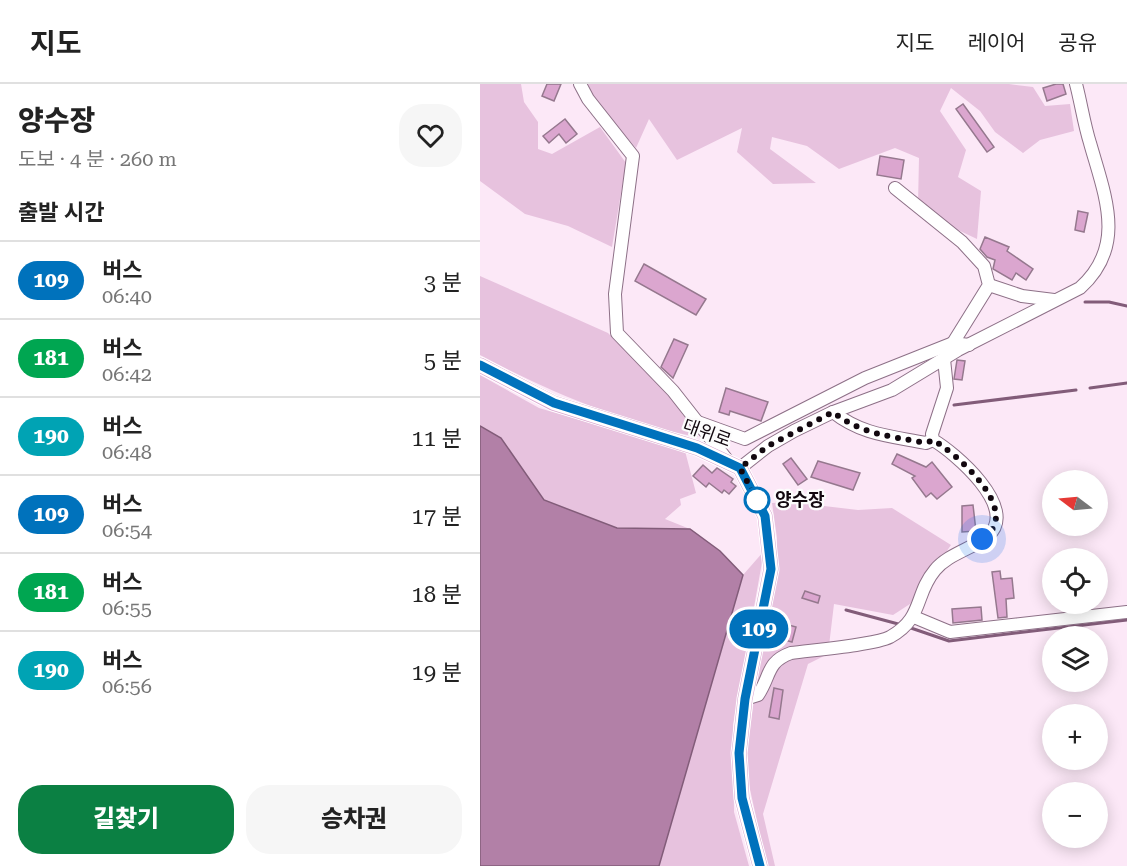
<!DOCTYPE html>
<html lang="ko">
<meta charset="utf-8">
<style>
:root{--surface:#fff;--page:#f6f6f6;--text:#222;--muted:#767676;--line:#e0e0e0;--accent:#0b8043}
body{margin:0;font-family:"Roboto Serif","Noto Sans KR",serif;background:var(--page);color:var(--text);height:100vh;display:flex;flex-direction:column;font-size:22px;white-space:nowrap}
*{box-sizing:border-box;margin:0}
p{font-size:20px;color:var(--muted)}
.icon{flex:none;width:33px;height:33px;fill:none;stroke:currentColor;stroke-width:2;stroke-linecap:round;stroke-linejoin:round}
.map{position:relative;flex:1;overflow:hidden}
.details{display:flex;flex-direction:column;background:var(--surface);width:480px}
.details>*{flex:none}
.badge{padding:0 12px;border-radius:20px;font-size:21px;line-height:39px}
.needle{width:39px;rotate:286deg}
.tools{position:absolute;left:562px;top:386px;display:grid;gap:12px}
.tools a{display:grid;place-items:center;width:66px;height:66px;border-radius:50%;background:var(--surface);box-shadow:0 3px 15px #0003;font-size:30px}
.you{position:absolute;width:30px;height:30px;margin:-15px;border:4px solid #fff;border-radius:50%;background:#1a73e8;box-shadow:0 0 0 9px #1a73e833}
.map>.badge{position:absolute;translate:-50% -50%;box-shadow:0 0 0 3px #fff}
h2{padding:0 18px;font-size:22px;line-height:54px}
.round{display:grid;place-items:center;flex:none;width:63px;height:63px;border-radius:24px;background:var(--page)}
.head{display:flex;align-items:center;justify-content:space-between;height:102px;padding:0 18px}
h1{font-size:28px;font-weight:800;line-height:45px}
.button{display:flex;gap:12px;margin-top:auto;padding:12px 18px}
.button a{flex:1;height:69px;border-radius:24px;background:var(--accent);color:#fff;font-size:24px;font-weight:800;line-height:69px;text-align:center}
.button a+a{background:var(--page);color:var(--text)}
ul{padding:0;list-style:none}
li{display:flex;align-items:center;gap:18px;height:78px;padding:0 18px;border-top:2px solid var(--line)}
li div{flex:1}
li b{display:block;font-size:22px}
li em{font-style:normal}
li .badge{min-width:66px;font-weight:700;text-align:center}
header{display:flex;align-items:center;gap:36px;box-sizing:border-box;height:84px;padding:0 30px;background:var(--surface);border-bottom:2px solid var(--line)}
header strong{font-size:28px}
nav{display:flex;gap:33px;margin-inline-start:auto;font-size:21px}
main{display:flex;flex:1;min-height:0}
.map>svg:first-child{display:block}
</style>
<header>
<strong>지도</strong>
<nav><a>지도</a><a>레이어</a><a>공유</a></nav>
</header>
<main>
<section class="details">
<div class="head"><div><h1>양수장</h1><p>도보 · 4 분 · 260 m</p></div><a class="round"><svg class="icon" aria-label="heart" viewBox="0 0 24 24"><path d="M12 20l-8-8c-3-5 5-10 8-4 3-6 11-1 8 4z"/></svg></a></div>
<h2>출발 시간</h2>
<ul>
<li><span class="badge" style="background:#0072bc;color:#fff">109</span><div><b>버스</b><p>06:40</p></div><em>3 분</em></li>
<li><span class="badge" style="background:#00a651;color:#fff">181</span><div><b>버스</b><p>06:42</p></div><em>5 분</em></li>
<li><span class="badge" style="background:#00a3b4;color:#fff">190</span><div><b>버스</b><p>06:48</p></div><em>11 분</em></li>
<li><span class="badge" style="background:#0072bc;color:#fff">109</span><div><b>버스</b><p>06:54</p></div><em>17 분</em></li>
<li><span class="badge" style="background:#00a651;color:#fff">181</span><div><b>버스</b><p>06:55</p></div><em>18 분</em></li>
<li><span class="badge" style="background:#00a3b4;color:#fff">190</span><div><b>버스</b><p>06:56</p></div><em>19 분</em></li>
</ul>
<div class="button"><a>길찾기</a><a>승차권</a></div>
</section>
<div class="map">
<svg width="647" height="782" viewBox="0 0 647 782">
<rect width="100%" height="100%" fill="#fce8f7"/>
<g fill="#e7c2de">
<path d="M0,0H41L44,18L58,38V65L72,70L120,43L146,79L132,163L88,142L45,130L0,97Z"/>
<path d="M108,0H529L553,3L565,22L590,20L594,47L560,56L543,69L515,48L500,27L471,4L460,27L486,66L478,93L501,107L497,155L478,146L438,120L439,74L415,64L359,85L327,62L292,53L290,65L336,99L293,100L257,68L262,44L197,76L169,35L156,64L111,12Z"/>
<path d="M0,192L128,249L193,316L218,353C142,339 68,307 0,271Z"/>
<path d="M0,291L59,324L205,367L216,409L200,415L201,421L185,435L210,445L137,444L64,416L21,354L0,342Z"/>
<path d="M310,418L378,426L412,424L471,461L430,520L413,531L354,520L348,570L328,580L283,730L295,782H287L265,683L278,585L297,494V454L292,419Z"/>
<path d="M284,467L253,641L254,728L269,782H179L263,491Z"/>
</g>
<path fill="#b280a7" stroke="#825c79" stroke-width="1.5" d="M0,342L21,354L64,416L137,444L210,445L240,467L263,491L179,782H0Z"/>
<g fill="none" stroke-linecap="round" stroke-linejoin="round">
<g stroke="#825c79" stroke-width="3">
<path d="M605,218H629L647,222"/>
<path d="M610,304L647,299"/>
<path d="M474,321L596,306"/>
<path d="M366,526L422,541"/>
<path d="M428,543L469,557L647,536"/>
</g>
</g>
<g fill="#dba6cf" stroke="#95788e" stroke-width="1.5">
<path d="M67,0H81L74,17L62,12Z"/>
<path d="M576,0H583L586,10L567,17L563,4Z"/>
<path d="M483,20L514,63L507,68L476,25Z"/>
<path d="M85,35L97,50L86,59L79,50L69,59L63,52Z"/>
<path d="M400,72L424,76L421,95L397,91Z"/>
<path d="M598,127L608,129L604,148L595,146Z"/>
<path d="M505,153L529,163L527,167L553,185L546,196L536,189L532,196L513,185L515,176L507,173L500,165Z"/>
<path d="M164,180L226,215L216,231L155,197Z"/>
<path d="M194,255L208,261L193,294L181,283Z"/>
<path d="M477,276L485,277L482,296L474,295Z"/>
<path d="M246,304L288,318L281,337L250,327L249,331L239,328Z"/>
<path d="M417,370L446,383L452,378L472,403L457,415L451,409L446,413L432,394L435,392L412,380Z"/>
<path d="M311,374L327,395L318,401L303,380Z"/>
<path d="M338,377L380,389L373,406L331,393Z"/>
<path d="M223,381L232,389L237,384L253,395L251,398L256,402L249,410L244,406L242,409L229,399L226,403L213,392Z"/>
<path d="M493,421L496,447L482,448V422Z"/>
<path d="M520,487L521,495L532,494L534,514L526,515L527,533L518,534L512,488Z"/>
<path d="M325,507L340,512L338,519L322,514Z"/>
<path d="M501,523L502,536L473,539L472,525Z"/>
<path d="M305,540L316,543L312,558L301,555Z"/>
<path d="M294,604L303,606L299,635L289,633Z"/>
</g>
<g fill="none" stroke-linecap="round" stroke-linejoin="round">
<g stroke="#8d7087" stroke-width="14">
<g id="minor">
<path d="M100,0L108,15L153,72L135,210L137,249L193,307L248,377"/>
<path d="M415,104L482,158L504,182L509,201L473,259"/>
<path d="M509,201L542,212L574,216"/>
<path d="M353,328C382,351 411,352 446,359L453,356"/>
<path d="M215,337L265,355L385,294L473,259L489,261"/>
<path d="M260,384L288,362L314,347L353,328L412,306L478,266L600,204C647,162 625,112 610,59C604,40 601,19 596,0"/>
<path d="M434,533L470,548L647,528"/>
<path d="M265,615L278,611C291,592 286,578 311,569C333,566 394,561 410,553C444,534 434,511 455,486C468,470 492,465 508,452C540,424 474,368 453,356L452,350L467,304L464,275"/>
</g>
</g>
<g stroke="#fff" stroke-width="17">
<path id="major" d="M0,281L73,319L217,364L260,384L285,432L291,485L265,615L259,669L262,714L280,782"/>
</g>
<use href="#minor" stroke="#fff" stroke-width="12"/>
<use href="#major" stroke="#daa5d0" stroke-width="15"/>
</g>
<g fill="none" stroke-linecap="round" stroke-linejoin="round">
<g stroke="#fff" stroke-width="14">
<path id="line" d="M0,281L74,319L217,364L260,384L285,432L291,485L265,615L259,669L262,714L280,782"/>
</g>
<use href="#line" stroke="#0072bc" stroke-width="9"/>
<path stroke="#12080f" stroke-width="6" stroke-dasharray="0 10.8" d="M277,416L260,384L288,362L353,328C382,351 411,352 446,359L453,356C477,370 545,429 502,455"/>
</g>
<circle fill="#fff" stroke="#0072bc" stroke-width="3" cx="277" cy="416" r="12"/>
<g text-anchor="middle" stroke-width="4.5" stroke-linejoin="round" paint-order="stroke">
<g font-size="18" fill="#12080f" stroke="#fcfcfc">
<text transform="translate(227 349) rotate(20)" y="6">대위로</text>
</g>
<g font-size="18" font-weight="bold" fill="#12080f" stroke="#fcfcfc" text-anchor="start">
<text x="295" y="422">양수장</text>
</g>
</g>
</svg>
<div class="tools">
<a><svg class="needle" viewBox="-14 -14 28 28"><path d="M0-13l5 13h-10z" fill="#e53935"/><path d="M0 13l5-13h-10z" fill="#767676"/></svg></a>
<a><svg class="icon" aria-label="locate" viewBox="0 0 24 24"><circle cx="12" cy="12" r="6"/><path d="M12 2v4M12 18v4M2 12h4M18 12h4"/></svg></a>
<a><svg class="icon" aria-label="layers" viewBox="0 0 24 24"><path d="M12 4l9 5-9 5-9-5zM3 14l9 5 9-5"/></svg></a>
<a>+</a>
<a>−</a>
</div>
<div class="you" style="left:502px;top:455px"></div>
<b class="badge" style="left:279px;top:545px;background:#0072bc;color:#fff">109</b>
</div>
</main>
